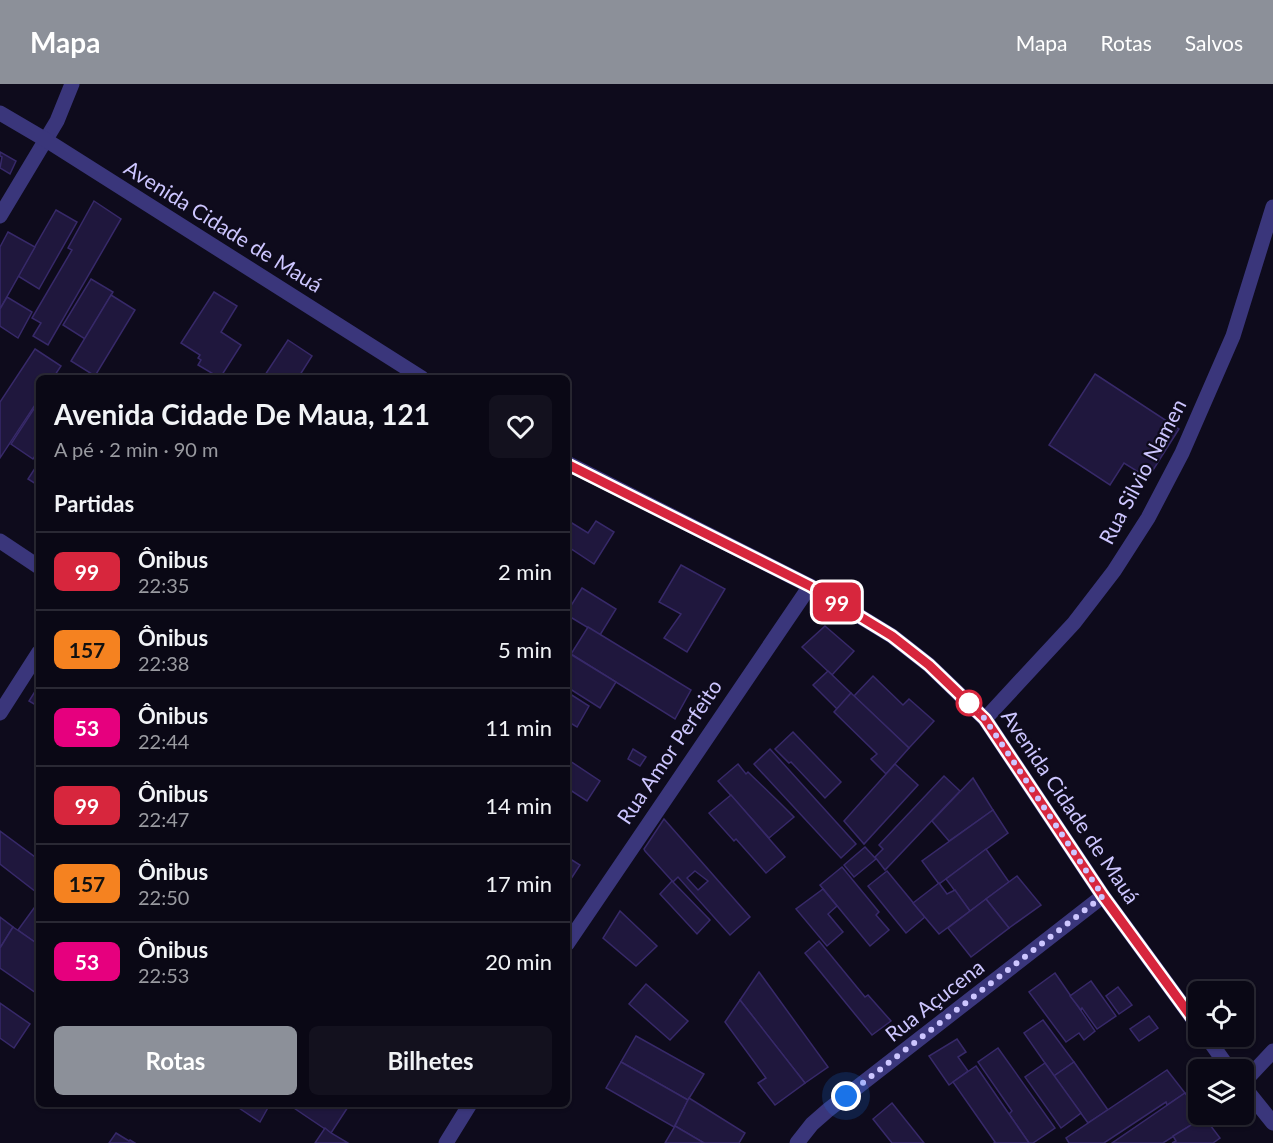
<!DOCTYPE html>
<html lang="pt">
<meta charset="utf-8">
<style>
:root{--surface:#0a0815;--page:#13111e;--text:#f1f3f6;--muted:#999aa0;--line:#2a2934;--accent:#8c9099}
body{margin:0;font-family:Lato,sans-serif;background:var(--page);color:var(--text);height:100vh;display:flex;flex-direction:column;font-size:22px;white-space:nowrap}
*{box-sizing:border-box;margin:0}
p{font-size:20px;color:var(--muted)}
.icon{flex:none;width:33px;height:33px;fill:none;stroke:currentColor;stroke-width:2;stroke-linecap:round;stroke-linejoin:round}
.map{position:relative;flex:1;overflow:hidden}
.drawer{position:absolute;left:36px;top:291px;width:534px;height:732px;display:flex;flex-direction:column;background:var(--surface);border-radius:9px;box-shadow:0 2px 4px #0004,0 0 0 2px var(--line)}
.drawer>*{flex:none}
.badge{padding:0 12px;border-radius:9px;font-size:21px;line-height:39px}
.tools{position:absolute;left:1188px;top:897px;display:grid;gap:12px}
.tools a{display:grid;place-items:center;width:66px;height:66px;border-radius:9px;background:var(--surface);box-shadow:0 2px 4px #0004,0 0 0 2px var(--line);font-size:30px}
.you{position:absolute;width:30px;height:30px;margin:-15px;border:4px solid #fff;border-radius:50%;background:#1a73e8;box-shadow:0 0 0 9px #1a73e833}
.map>.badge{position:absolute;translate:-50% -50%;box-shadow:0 0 0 3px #fff}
h2{padding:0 18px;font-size:22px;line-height:54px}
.round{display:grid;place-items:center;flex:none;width:63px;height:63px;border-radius:9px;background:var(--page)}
.overview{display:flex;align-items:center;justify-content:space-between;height:102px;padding:0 18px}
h1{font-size:28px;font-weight:700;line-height:45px}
.button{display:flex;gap:12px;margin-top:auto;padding:12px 18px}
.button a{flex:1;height:69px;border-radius:9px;background:var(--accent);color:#fff;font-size:24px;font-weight:700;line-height:69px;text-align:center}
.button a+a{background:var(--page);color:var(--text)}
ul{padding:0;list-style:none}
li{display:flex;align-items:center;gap:18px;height:78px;padding:0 18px;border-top:2px solid var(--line)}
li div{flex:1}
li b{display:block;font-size:22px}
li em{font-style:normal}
li .badge{min-width:66px;font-weight:700;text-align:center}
header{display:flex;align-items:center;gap:36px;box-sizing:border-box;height:84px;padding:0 30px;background:var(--accent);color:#fff}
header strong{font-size:28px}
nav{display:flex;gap:33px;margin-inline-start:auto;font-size:21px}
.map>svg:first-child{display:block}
</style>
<header>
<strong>Mapa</strong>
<nav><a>Mapa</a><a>Rotas</a><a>Salvos</a></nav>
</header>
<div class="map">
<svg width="1273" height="1059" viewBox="0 0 1273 1059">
<rect width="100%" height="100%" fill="#0e0b1c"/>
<g fill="#1f173d" stroke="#372969" stroke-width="1.5" fill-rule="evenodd">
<path d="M0,68L16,77L10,90L0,84L2,73L0,72Z"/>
<path d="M94,117L121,135L48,261L33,252L41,239L32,234L72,166L68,164Z"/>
<path d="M56,126L77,138L39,205L18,192Z"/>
<path d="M8,148L35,163L0,225V163Z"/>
<path d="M91,195L113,208L85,255L63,241Z"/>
<path d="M214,208L237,222L221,248L241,261L220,294L198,281L201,276L198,274L200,271L181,259Z"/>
<path d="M111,211L135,226L95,292L71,277Z"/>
<path d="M7,213L32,228L18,254L0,242V225Z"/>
<path d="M288,256L312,272L298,294H263Z"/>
<path d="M35,265L61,282L53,294H39V315L0,374V318Z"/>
<path d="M1095,290L1179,345L1148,394L1124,379L1110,401L1049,361Z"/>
<path d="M39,317V366L33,375L11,360Z"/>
<path d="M39,378V402L28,395Z"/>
<path d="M567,436L588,449L596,437L614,448L594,480L567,462Z"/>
<path d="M681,481L725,505L687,568L664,554L681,530L659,518Z"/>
<path d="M582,504L616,525L600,551L567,531V528Z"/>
<path d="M825,542L854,567L832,591L802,563Z"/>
<path d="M588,543L691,606L675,635L571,570Z"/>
<path d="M567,568L616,598L600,624L567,603Z"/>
<path d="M828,587L851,609L837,625L813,601Z"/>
<path d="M873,592L903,621L909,615L934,637L909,664L854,612Z"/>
<path d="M39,601V623L29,617Z"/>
<path d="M567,608L589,622L577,643L567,637Z"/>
<path d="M851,609L909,664L886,690L871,675L877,670L834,628Z"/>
<path d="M793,648L841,698L825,714L791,678L789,679L775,665Z"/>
<path d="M633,665L646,673L640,682L628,675Z"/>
<path d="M770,665L856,760L841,774L754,680Z"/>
<path d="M567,675L600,697L587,717L567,704Z"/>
<path d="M738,680L746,690L748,688L780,719L794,733L769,754L718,697Z"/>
<path d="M895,680L918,701L864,760L844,737Z"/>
<path d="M944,692L960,707L885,786L875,773L883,765L879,761Z"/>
<path d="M973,694L993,726L949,757L932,737Z"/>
<path d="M731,711L785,773L766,789L736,755L734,757L709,729Z"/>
<path d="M993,726L1008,749L939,800L922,777Z"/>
<path d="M664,735L750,833L730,851L678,793L673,798L645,767L644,765ZM695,787L708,797L698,806L687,794Z"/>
<path d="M0,747L39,776V804L36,808L0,780Z"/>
<path d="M865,763L876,775L854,793L844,781Z"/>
<path d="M986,765L1009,798L970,827L946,795Z"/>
<path d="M567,773L580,781L567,801Z"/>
<path d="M842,783L879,828L876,831L889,846L870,862L820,801Z"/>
<path d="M887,787L925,833L906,849L868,802Z"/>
<path d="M1017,792L1041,821L1009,844L986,815Z"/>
<path d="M672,797L710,836L697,850L660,810Z"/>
<path d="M939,799L947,810L955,806L970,827L939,850L913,819Z"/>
<path d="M823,805L837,822L828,830L843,848L827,862L796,825Z"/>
<path d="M986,815L1009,844L971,873L948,844Z"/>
<path d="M34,824L39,828V861L18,846Z"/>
<path d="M620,827L657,862L636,882L603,854Z"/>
<path d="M0,833L13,843L0,864Z"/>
<path d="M13,843L39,861V911L0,884V864Z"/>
<path d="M819,857L865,913L868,911L891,937L872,951L805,869Z"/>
<path d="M759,888L828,983L805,999L740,916Z"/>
<path d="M1055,889L1095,947L1084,956L1079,949L1066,958L1029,908Z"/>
<path d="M1091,897L1116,932L1097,945L1082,924L1081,926L1070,912Z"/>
<path d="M646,900L688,937L670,956L629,920Z"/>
<path d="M1118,903L1132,921L1119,930L1106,912Z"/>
<path d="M740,916L805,999L775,1021L758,999L766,994L725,938Z"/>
<path d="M0,919L30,940L14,964L0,954Z"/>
<path d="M1149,932L1158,944L1139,957L1130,945Z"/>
<path d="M1043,936L1074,978L1054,992L1024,949Z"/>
<path d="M636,952L704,990L688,1016L621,978Z"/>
<path d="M957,955L966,968L958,973L968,987L949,1001L929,972Z"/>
<path d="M998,964L1055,1044L1033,1059H1029L1009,1030L1012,1027L978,978Z"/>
<path d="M621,978L688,1016L674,1043L606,1004Z"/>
<path d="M1074,978L1108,1026L1088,1039L1054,992Z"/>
<path d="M1045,979L1081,1029L1061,1044L1025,993Z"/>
<path d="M976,982L1009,1030L1029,1059H994L995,1058L953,998Z"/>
<path d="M1167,986L1185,1009L1167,1021L1166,1018L1104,1059H1069L1066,1054Z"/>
<path d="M1185,1009L1198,1026V1030L1204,1033L1163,1059H1112Z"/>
<path d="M689,1014L745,1049L739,1059H704L675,1042Z"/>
<path d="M892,1019L924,1059H892L873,1035Z"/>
<path d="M233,1020H270L260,1038Z"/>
<path d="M288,1020H343L348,1023L331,1049Z"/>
<path d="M1204,1033L1220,1054L1213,1059H1172L1176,1057L1173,1052Z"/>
<path d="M675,1042L704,1059H665Z"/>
<path d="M325,1044L331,1049L348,1059H315Z"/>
<path d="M116,1049L129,1057L130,1056L135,1059H109Z"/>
</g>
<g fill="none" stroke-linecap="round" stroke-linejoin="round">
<path stroke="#3a367b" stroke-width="15" d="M1244,998L1273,967"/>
<g stroke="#3a367b" stroke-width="15">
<path d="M0,132L57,37L72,0"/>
<path d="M0,457L39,483"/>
<path d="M0,629L39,568"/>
<path d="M985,635L1074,539L1114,487L1148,434L1182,369L1233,252L1273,123"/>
<path d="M567,860L810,502"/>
<path d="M446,1059L470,1020"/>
<path d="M797,1059L812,1040L828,1026L1103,812"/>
</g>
<g stroke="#3a367b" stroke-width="15">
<path d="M0,29L46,56L422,294"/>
<path d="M567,379L810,502L892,552L929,581L985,635L1103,812L1198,942"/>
<path d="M1206,952L1230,986"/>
<path d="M1244,1003L1273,1039"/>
</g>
</g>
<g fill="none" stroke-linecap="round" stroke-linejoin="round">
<g stroke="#fff" stroke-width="14">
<path id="line" d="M567,380L810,502L892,552L929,581L985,635L1103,812L1198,942"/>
</g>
<use href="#line" stroke="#d7263d" stroke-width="9"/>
<path stroke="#cdc6ff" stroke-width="6" stroke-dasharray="0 10.8" d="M846,1012L1103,812L985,635L969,619"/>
</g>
<circle fill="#fff" stroke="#d7263d" stroke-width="3" cx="969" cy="619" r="12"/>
<g text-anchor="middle" stroke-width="4.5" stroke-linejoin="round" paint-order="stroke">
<g font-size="21" fill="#cdc6ff" stroke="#0e0b1c">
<text transform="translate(223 143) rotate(32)" y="7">Avenida Cidade de Mauá</text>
<text transform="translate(1143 388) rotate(-62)" y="7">Rua Silvio Namen</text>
<text transform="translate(670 668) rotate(-56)" y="7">Rua Amor Perfeito</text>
<text transform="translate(1070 723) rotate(56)" y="7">Avenida Cidade de Mauá</text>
<text transform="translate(935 917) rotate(-38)" y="7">Rua Açucena</text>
</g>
</g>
</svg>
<div class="tools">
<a><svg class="icon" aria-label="locate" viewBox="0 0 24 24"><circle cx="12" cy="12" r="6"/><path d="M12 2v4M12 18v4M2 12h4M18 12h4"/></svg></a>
<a><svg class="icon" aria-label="layers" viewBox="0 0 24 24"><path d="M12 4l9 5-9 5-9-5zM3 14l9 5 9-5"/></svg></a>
</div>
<div class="you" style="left:846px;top:1012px"></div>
<b class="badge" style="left:837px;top:518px;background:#d7263d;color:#fff">99</b>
<section class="drawer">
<div class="overview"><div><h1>Avenida Cidade De Maua, 121</h1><p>A pé · 2 min · 90 m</p></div><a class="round"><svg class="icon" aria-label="heart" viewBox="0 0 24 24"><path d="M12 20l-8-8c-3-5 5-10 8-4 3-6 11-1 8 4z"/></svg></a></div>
<h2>Partidas</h2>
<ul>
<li><span class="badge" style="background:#d7263d;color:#fff">99</span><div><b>Ônibus</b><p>22:35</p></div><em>2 min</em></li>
<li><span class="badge" style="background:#f58220;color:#111">157</span><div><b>Ônibus</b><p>22:38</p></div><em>5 min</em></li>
<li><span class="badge" style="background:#e6007e;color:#fff">53</span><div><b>Ônibus</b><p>22:44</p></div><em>11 min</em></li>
<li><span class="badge" style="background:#d7263d;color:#fff">99</span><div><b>Ônibus</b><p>22:47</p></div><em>14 min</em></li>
<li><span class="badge" style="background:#f58220;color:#111">157</span><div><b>Ônibus</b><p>22:50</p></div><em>17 min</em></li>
<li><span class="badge" style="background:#e6007e;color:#fff">53</span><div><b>Ônibus</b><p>22:53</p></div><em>20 min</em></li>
</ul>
<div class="button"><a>Rotas</a><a>Bilhetes</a></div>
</section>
</div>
